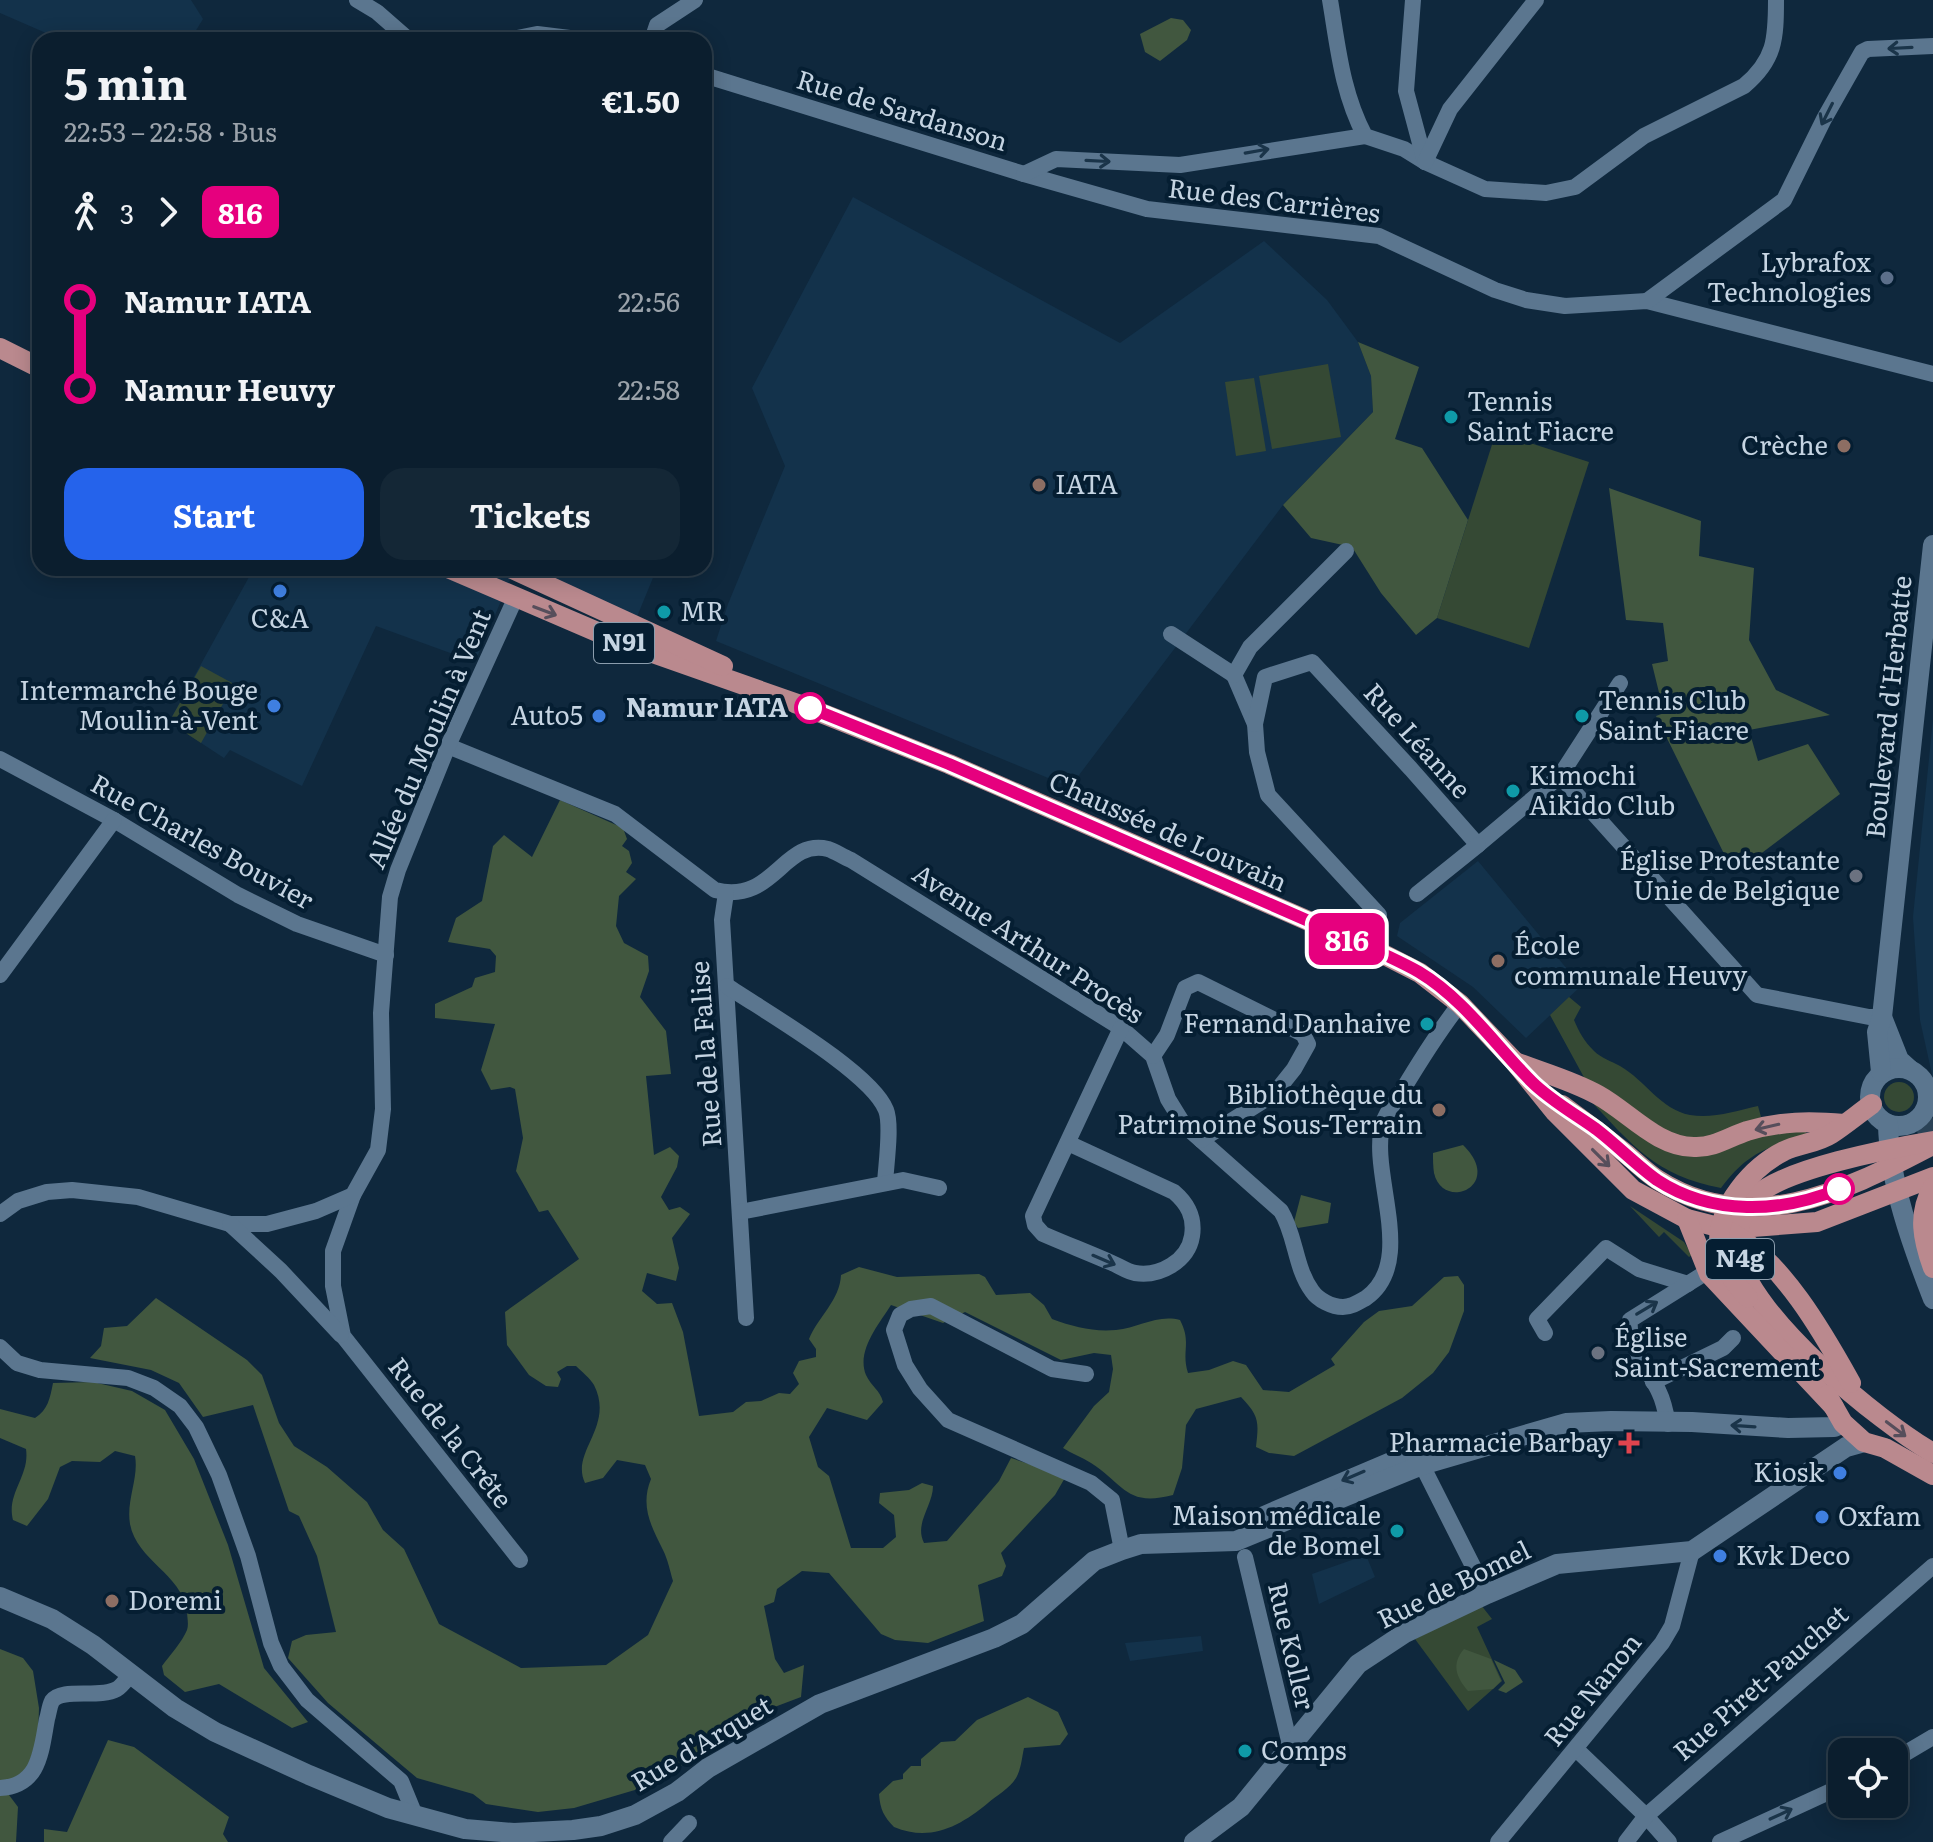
<!DOCTYPE html>
<meta charset="utf-8">
<style>
:root{--surface:#0b1e2e;--page:#142736;--text:#f1f3f6;--muted:#9aa2aa;--line:#2b3c4a;--accent:#2563eb}
body{margin:0;font-family:Literata,serif;background:var(--page);color:var(--text);height:100vh;display:flex;flex-direction:column;font-size:30px;white-space:nowrap}
*{box-sizing:border-box;margin:0}
p{font-size:26px;color:var(--muted)}
.icon{flex:none;width:44px;height:44px;fill:none;stroke:currentColor;stroke-width:2;stroke-linecap:round;stroke-linejoin:round}
.map{position:relative;flex:1;overflow:hidden}
.panel{position:absolute;left:32px;top:32px;width:680px;height:544px;display:flex;flex-direction:column;background:var(--surface);border-radius:24px;box-shadow:0 4px 20px #0003,0 0 0 2px var(--line)}
.panel>*{flex:none}
.badge{padding:0 16px;border-radius:12px;font-size:28px;line-height:52px}
.tools{position:absolute;left:1828px;top:1738px;display:grid;gap:16px}
.tools a{display:grid;place-items:center;width:80px;height:80px;border-radius:16px;background:var(--surface);box-shadow:0 4px 20px #0003,0 0 0 2px var(--line);font-size:40px}
.map>.badge{position:absolute;translate:-50% -50%;box-shadow:0 0 0 4px #fff}
.legs{display:flex;align-items:center;gap:12px;height:88px;padding:0 32px;font-size:26px}
.legs p{margin-inline-start:auto}
.head{display:flex;align-items:center;justify-content:space-between;height:136px;padding:0 32px}
h1{font-size:44px;font-weight:700;line-height:60px}
.action{display:flex;gap:16px;margin-top:auto;padding:16px 32px}
.action a{flex:1;height:92px;border-radius:24px;background:var(--accent);color:#fff;font-size:32px;font-weight:700;line-height:92px;text-align:center}
.action a+a{background:var(--page);color:var(--text)}
ul{padding:0 32px;list-style:none}
li{display:flex;align-items:center;gap:28px;height:88px;font-size:30px}
li i{display:grid;place-items:center;width:12px;height:100%;margin:0 10px;background:currentColor}
li i::after{content:'';width:20px;height:20px;margin:-10px;border:6px solid;border-radius:50%;background:var(--surface)}
li p{margin-inline-start:auto}
li:first-child i{background:linear-gradient(#0000 50%,currentColor 0)}
li:last-child i{background:linear-gradient(currentColor 50%,#0000 0)}
.map>svg:first-child{display:block}
</style>
<div class="map">
<svg width="1933" height="1842" viewBox="0 0 1933 1842">
<rect width="100%" height="100%" fill="#0f283d"/>
<g fill="#13324b">
<path d="M0,0H191L203,19L190,40H62L0,13Z"/>
<path d="M853,197L1120,343L1264,241L1327,300L1358,342L1371,376L1373,412L1283,505L1070,787L716,641L728,604L785,466L752,388Z"/>
<path d="M254,568H515L475,662L376,626L302,786L230,750L224,758L169,722Z"/>
<path d="M517,568H657L634,624Z"/>
<path d="M1933,719V1079L1920,1020L1913,917Z"/>
<path d="M1478,861L1581,986L1526,1038L1473,987L1397,936L1400,923Z"/>
<path d="M1366,1555L1375,1577L1319,1604L1312,1574Z"/>
<path d="M1201,1636L1203,1651L1130,1661L1125,1643Z"/>
</g>
<g fill="#354934">
<path d="M1328,364L1341,437L1272,449L1259,376Z"/>
<path d="M1254,378L1266,451L1236,456L1225,382Z"/>
<path d="M1496,432L1589,462L1529,648L1437,618Z"/>
<path d="M201,666L234,684L201,743L169,722Z"/>
<path d="M1569,997L1581,1007L1574,1020C1579,1032 1584,1041 1594,1051C1601,1058 1611,1061 1620,1066C1646,1081 1660,1109 1690,1115C1712,1119 1736,1111 1758,1106L1761,1117L1724,1133L1701,1140L1682,1139L1665,1131L1586,1081L1550,1015Z"/>
<circle cx="1899" cy="1097" r="15"/>
<path d="M1589,1099L1653,1140H1742L1805,1127L1807,1136C1767,1146 1746,1154 1721,1188C1656,1176 1632,1145 1589,1099Z"/>
<path d="M1630,1206L1684,1242L1692,1255L1689,1257L1664,1232L1659,1237Z"/>
<path d="M1481,1605L1492,1619L1477,1627L1502,1681L1468,1711L1415,1639Z"/>
</g>
<g fill="#41573f">
<path d="M1171,18L1183,20L1191,30L1187,40L1160,61L1145,52L1140,34Z"/>
<path d="M1358,342L1419,367L1395,439L1422,448L1468,520L1437,618L1416,635L1381,593L1352,547L1311,538L1283,505L1373,412L1371,376Z"/>
<path d="M1609,488L1701,521L1699,556L1754,568L1749,640L1776,690L1830,715L1749,730L1758,761L1808,744L1840,794L1734,874L1656,716L1664,713L1652,664L1668,661L1663,623L1626,620Z"/>
<path d="M560,800L623,828L627,839L622,846L629,851L632,863L626,872L636,879L619,896L616,926L624,943L648,956L649,971L640,997L666,1031L671,1074L646,1076L654,1155L670,1147L679,1156L677,1167L661,1197L669,1210L680,1207L690,1214L672,1238L679,1268L676,1281L647,1273L642,1291L657,1304L672,1303L683,1332L699,1416L733,1412L746,1402L761,1401L779,1393L790,1394L799,1384L793,1373L799,1361L816,1357V1349L809,1339C818,1317 840,1300 841,1275L859,1267L897,1277L979,1274L985,1277L996,1295L1030,1293L1044,1305L1052,1319C1074,1327 1093,1332 1116,1330C1139,1328 1157,1314 1180,1320C1192,1343 1181,1351 1188,1373L1209,1370L1233,1361L1246,1365L1263,1390L1289,1392L1335,1365L1331,1359L1364,1322L1379,1311L1412,1306L1444,1277L1458,1276L1464,1285V1311L1449,1352L1433,1373L1402,1398L1294,1456L1269,1453L1256,1447C1259,1421 1259,1416 1241,1397L1196,1409L1186,1425L1182,1468L1173,1495C1126,1507 1125,1485 1091,1463C1082,1457 1072,1454 1063,1448L1094,1406L1109,1392L1113,1369L1111,1355L1094,1353L1061,1360L965,1312L943,1323L891,1305C879,1324 856,1351 866,1375C871,1386 880,1390 883,1402L867,1420L827,1408L809,1437L818,1467L829,1476L851,1548H883L896,1537L894,1515L879,1503L880,1493L909,1490L922,1483L933,1486C933,1506 914,1523 924,1543L947,1541L999,1481L1011,1458L1066,1476L1055,1495L1001,1553L1006,1566L1002,1576L978,1585L984,1621L928,1643L895,1640L881,1634L829,1573L802,1571L777,1589L774,1602L764,1606L775,1659L784,1673L804,1665L801,1697L722,1727L706,1751L645,1787L574,1808L538,1812L486,1804L473,1794L417,1778L328,1703L288,1658L292,1641L306,1635L336,1632L317,1556L299,1516L289,1511L253,1405L203,1417L179,1383L151,1370L90,1358L101,1346L104,1328L127,1326L156,1298L247,1360L262,1375L279,1423L294,1446L327,1467L367,1502L383,1530L404,1549L439,1624L521,1668L606,1665L648,1635L673,1581C670,1571 668,1560 663,1550C651,1526 640,1506 651,1479L645,1465L617,1460L603,1478L585,1483C570,1452 615,1427 594,1385C590,1378 582,1372 576,1366H567L557,1372L561,1379L558,1387L546,1386L529,1375L507,1345L505,1312L579,1259L548,1210L539,1212L516,1171L523,1138L515,1089L510,1087L491,1090L481,1070L495,1024L435,1018V1004L472,987L475,978L495,972L496,956L490,949L448,942L456,918L482,901L493,846L504,835L532,857Z"/>
<path d="M1463,1145C1505,1186 1443,1212 1434,1173C1433,1167 1433,1160 1433,1153Z"/>
<path d="M1301,1195L1331,1203L1328,1223L1298,1228L1294,1222Z"/>
<path d="M93,1382L132,1391L165,1410L194,1459L228,1545L264,1668L308,1722L292,1728L219,1684L185,1692L164,1675L162,1666C170,1655 182,1642 187,1630C189,1624 187,1617 187,1611C181,1573 137,1561 130,1524C126,1500 139,1478 135,1456L115,1451L100,1462L72,1461L60,1467L48,1499L27,1526L13,1520C6,1493 30,1476 26,1449L0,1438V1409L35,1418C48,1410 50,1398 53,1383Z"/>
<path d="M0,1649L23,1658L33,1671L39,1708L38,1738L25,1774L0,1783L18,1807L16,1842H0Z"/>
<path d="M1464,1649L1491,1659L1501,1681L1493,1689L1468,1691C1456,1677 1451,1664 1464,1649Z"/>
<path d="M1494,1660L1515,1670L1523,1682L1506,1693L1498,1690L1505,1683Z"/>
<path d="M1028,1697L1058,1712L1068,1734L1060,1745L1024,1748C1022,1757 1021,1770 1016,1778C1010,1788 996,1796 988,1803C959,1827 930,1842 894,1827C884,1817 880,1809 879,1794L893,1781L903,1779V1774L911,1766H921V1759L941,1742L955,1741L977,1720Z"/>
<path d="M108,1740L134,1747L229,1817L223,1834L228,1842H44V1829L67,1832Z"/>
</g>
<g fill="none" stroke-linecap="round" stroke-linejoin="round">
<path stroke="#2a4256" stroke-width="20" stroke-dasharray="20 10" stroke-linecap="butt" d="M1920,1115L1933,1142"/>
<g stroke="#5b768f" stroke-width="16">
<path d="M357,0L377,12L409,40"/>
<path d="M1330,0C1338,47 1342,93 1365,136L1404,149L1425,162L1485,189L1546,193L1575,187L1644,136L1744,86C1775,60 1776,39 1776,0"/>
<path d="M1413,0L1406,91L1425,162"/>
<path d="M507,40L537,34L586,40"/>
<path d="M652,40L657,25L695,0"/>
<path d="M704,75L1024,174L1147,209L1379,236L1495,290L1526,300L1565,306L1647,301L1933,374"/>
<path d="M1425,162L1450,109L1536,0"/>
<path d="M1024,174L1056,159L1180,165L1365,136"/>
<path d="M1647,301L1784,200L1824,119L1862,52L1868,49L1933,46"/>
<path d="M1346,551L1250,647L1234,675L1255,724L1257,752L1268,795L1379,915L1375,950"/>
<path d="M1171,634L1234,675"/>
<path d="M1255,724L1265,677L1312,662L1411,769L1478,845L1560,776L1757,995L1869,1017H1882"/>
<path d="M448,746L615,814L715,890C774,905 783,838 828,849C835,851 843,857 851,860L1121,1028L1153,1056L1168,1099L1184,1125L1281,1211C1296,1236 1295,1268 1312,1291C1318,1300 1332,1307 1343,1307C1352,1307 1359,1302 1366,1298C1418,1261 1368,1173 1383,1123C1386,1112 1396,1101 1402,1091C1420,1061 1438,1032 1460,1004"/>
<path d="M0,759L114,820L238,895L297,924L386,955"/>
<path d="M1560,776L1620,683"/>
<path d="M726,893L722,920L746,1318"/>
<path d="M1417,894L1478,845"/>
<path d="M0,975L114,820"/>
<path d="M727,986C764,1011 871,1072 886,1110C892,1125 886,1165 885,1183"/>
<path d="M1153,1056L1167,1035L1185,988L1198,982L1303,1034L1308,1044L1294,1069L1274,1094L1201,1140"/>
<path d="M1068,1143L1174,1192C1188,1204 1195,1217 1192,1236C1188,1261 1160,1277 1135,1273C1128,1272 1119,1266 1112,1263C1089,1253 1066,1244 1043,1234L1035,1225L1033,1216L1121,1028"/>
<path d="M353,1195L333,1251V1286L343,1336L520,1560"/>
<path d="M740,1212L903,1180L939,1188"/>
<path d="M0,1214L18,1201L47,1192L72,1190L138,1197L230,1224H267L316,1211L353,1195L378,1150L383,1109L381,1013L390,897L398,870L448,746L515,599"/>
<path d="M230,1224L281,1271L341,1335"/>
<path d="M1545,1333L1537,1319L1606,1248L1639,1269L1688,1284"/>
<path d="M0,1347L17,1363L40,1370L128,1378L154,1388L180,1406L196,1427L219,1475L248,1556L271,1643L281,1666L307,1700L401,1781L415,1815"/>
<path d="M1086,1374L1052,1369L931,1306L911,1309L900,1315L894,1330L905,1365L920,1389L948,1420L1091,1483L1112,1500L1122,1550"/>
<path d="M1653,1382L1723,1348L1733,1338"/>
<path d="M1668,1424C1666,1413 1664,1402 1659,1392C1649,1370 1627,1346 1630,1320L1702,1275L1709,1274"/>
<path d="M1254,1534L1259,1516L1407,1453L1422,1465L1487,1594"/>
<path d="M1245,1557L1290,1745"/>
<path d="M1576,1749L1646,1816L1669,1842"/>
<path d="M1894,1760L1933,1737"/>
<path d="M0,1788C40,1786 41,1751 47,1719C49,1713 49,1707 52,1701C62,1687 99,1699 117,1689C122,1686 126,1680 130,1675"/>
<path d="M671,1842L689,1823"/>
<path d="M1498,1842L1662,1643L1672,1626L1692,1551"/>
<path d="M1626,1842L1646,1816L1933,1566"/>
<path d="M1720,1842L1842,1786"/>
</g>
<g stroke="#5b768f" stroke-width="20">
<path d="M1882,1017L1899,1060L1909,1069"/>
<circle cx="1899" cy="1097" r="29"/>
<path d="M1881,1072L1877,1032L1882,1017L1933,545"/>
<path d="M1888,1124C1889,1182 1912,1245 1933,1299"/>
<path d="M0,1597L52,1619L93,1645L175,1708L215,1732L309,1775L388,1808L465,1829L514,1833L573,1830L601,1826L635,1815L677,1792L708,1768L820,1704L994,1638L1022,1624L1094,1561L1122,1550L1141,1544L1236,1541L1422,1465L1566,1423L1611,1421L1692,1422L1788,1428L1834,1427L1843,1423"/>
<path d="M1194,1842L1241,1807L1358,1664L1405,1633L1487,1594L1557,1564L1692,1551L1846,1447L1864,1442"/>
</g>
<g stroke="#ba898e" stroke-width="20">
<path d="M0,348L40,368"/>
<path d="M448,568L616,640L806,707L949,764L1375,950L1420,973L1460,1004L1514,1061L1555,1112L1633,1190L1687,1219L1726,1229L1817,1222L1933,1177"/>
<path d="M510,568L723,666"/>
<path d="M1518,1063C1544,1073 1573,1081 1598,1095C1629,1112 1657,1147 1694,1147C1714,1148 1729,1137 1747,1131C1780,1121 1811,1121 1844,1124"/>
<path d="M1562,1105C1584,1121 1605,1137 1625,1153C1636,1162 1647,1173 1658,1180C1749,1238 1843,1192 1927,1148"/>
<path d="M1933,1141C1892,1148 1780,1169 1754,1198C1741,1212 1734,1236 1738,1255C1752,1318 1878,1421 1933,1453"/>
<path d="M1933,1187C1917,1214 1923,1240 1933,1268"/>
<path d="M1687,1219L1709,1274L1834,1407"/>
<path d="M1731,1232C1783,1263 1822,1331 1851,1383"/>
<path d="M1748,1298C1735,1283 1720,1265 1719,1244C1718,1206 1752,1167 1784,1151C1799,1144 1817,1143 1831,1134C1845,1125 1858,1114 1872,1104"/>
<path d="M1827,1395L1843,1423L1864,1442L1885,1448L1933,1475"/>
</g>
</g>
<defs><path id="oneway-shaft" d="M-6 0H5M1.5-3L5.5 0L1.5 3" fill="none" stroke-width="1.6" stroke-linecap="round" stroke-linejoin="round" transform="scale(2)"/></defs>
<g stroke="#1a3449">
<use href="#oneway-shaft" transform="translate(1900 48) rotate(177)"/>
<use href="#oneway-shaft" transform="translate(1827 114) rotate(117)"/>
<use href="#oneway-shaft" transform="translate(1257 151) rotate(-10)"/>
<use href="#oneway-shaft" transform="translate(1098 161) rotate(3)"/>
<use href="#oneway-shaft" transform="translate(1104 1260) rotate(23)"/>
<use href="#oneway-shaft" transform="translate(1647 1308) rotate(-31)"/>
<use href="#oneway-shaft" transform="translate(1743 1426) rotate(-176)"/>
<use href="#oneway-shaft" transform="translate(1353 1476) rotate(157)"/>
<use href="#oneway-shaft" transform="translate(1781 1814) rotate(-25)"/>
</g>
<g stroke="#564e5b">
<use href="#oneway-shaft" transform="translate(545 611) rotate(21)"/>
<use href="#oneway-shaft" transform="translate(1767 1127) rotate(167)"/>
<use href="#oneway-shaft" transform="translate(1601 1158) rotate(45)"/>
<use href="#oneway-shaft" transform="translate(1896 1429) rotate(37)"/>
</g>
<g fill="none" stroke-linecap="round" stroke-linejoin="round">
<g stroke="#fff" stroke-width="18">
<path id="line-1" d="M810,708L949,764L1375,950C1389,957 1405,964 1419,972C1464,999 1495,1045 1532,1082C1550,1100 1575,1114 1596,1129C1617,1145 1636,1165 1657,1180C1712,1216 1781,1213 1839,1189"/>
</g>
<use href="#line-1" stroke="#e6007e" stroke-width="12"/>
</g>
<circle fill="#5c6f8a" stroke="#051e32" stroke-width="3" cx="1887" cy="278" r="8"/>
<g fill="#0f9aa8" stroke="#051e32" stroke-width="3">
<circle cx="1451" cy="417" r="8"/>
<circle cx="664" cy="612" r="8"/>
<circle cx="1582" cy="716" r="8"/>
<circle cx="1513" cy="791" r="8"/>
<circle cx="1427" cy="1024" r="8"/>
<circle cx="1397" cy="1531" r="8"/>
<circle cx="1245" cy="1751" r="8"/>
</g>
<g fill="#8d6e63" stroke="#051e32" stroke-width="3">
<circle cx="1844" cy="446" r="8"/>
<circle cx="1039" cy="485" r="8"/>
<circle cx="1498" cy="961" r="8"/>
<circle cx="1439" cy="1110" r="8"/>
<circle cx="112" cy="1601" r="8"/>
</g>
<g fill="#3f7fe0" stroke="#051e32" stroke-width="3">
<circle cx="280" cy="591" r="8"/>
<circle cx="274" cy="706" r="8"/>
<circle cx="599" cy="716" r="8"/>
<circle cx="1840" cy="1473" r="8"/>
<circle cx="1822" cy="1517" r="8"/>
<circle cx="1720" cy="1556" r="8"/>
</g>
<g fill="#fff" stroke="#e6007e" stroke-width="4">
<circle cx="810" cy="708" r="14"/>
<circle cx="1839" cy="1189" r="14"/>
</g>
<g fill="#6b7280" stroke="#051e32" stroke-width="3">
<circle cx="1856" cy="876" r="8"/>
<circle cx="1598" cy="1353" r="8"/>
</g>
<path fill="#e0444e" stroke="#051e32" stroke-width="3" d="M1625 1431h8v8h8v8h-8v8h-8v-8h-8v-8h8z"/>
<g text-anchor="middle" stroke-width="8" stroke-linejoin="round" paint-order="stroke">
<g fill="#051e32" stroke="#8b9dad" stroke-width="2">
<rect x="594" y="623" width="60" height="40" rx="6"/>
<rect x="1706" y="1239" width="68" height="40" rx="6"/>
</g>
<g font-size="24" font-weight="bold" fill="#c5d4e2">
<text x="624" y="651">N91</text>
<text x="1740" y="1267">N4g</text>
</g>
<g font-size="26" fill="#c5d4e2" stroke="#051e32">
<text transform="translate(902 111) rotate(17)" y="9">Rue de Sardanson</text>
<text transform="translate(1274 201) rotate(7)" y="9">Rue des Carrières</text>
<text transform="translate(1889 707) rotate(-84)" y="9">Boulevard d'Herbatte</text>
<text transform="translate(429 739) rotate(-67)" y="9">Allée du Moulin à Vent</text>
<text transform="translate(1417 741) rotate(48)" y="9">Rue Léanne</text>
<text transform="translate(1168 832) rotate(24)" y="9">Chaussée de Louvain</text>
<text transform="translate(202 842) rotate(29)" y="9">Rue Charles Bouvier</text>
<text transform="translate(1028 944) rotate(33)" y="9">Avenue Arthur Procès</text>
<text transform="translate(706 1054) rotate(-94)" y="9">Rue de la Falise</text>
<text transform="translate(450 1433) rotate(52)" y="9">Rue de la Crête</text>
<text transform="translate(1454 1585) rotate(-26)" y="9">Rue de Bomel</text>
<text transform="translate(1291 1646) rotate(77)" y="9">Rue Koller</text>
<text transform="translate(1761 1683) rotate(-41)" y="9">Rue Piret-Pauchet</text>
<text transform="translate(1593 1690) rotate(-51)" y="9">Rue Nanon</text>
<text transform="translate(702 1744) rotate(-31)" y="9">Rue d'Arquet</text>
</g>
<g font-size="26" fill="#c5d4e2" stroke="#051e32" text-anchor="start">
<text x="1871" y="272" text-anchor="end">Lybrafox<tspan x="1871" dy="30">Technologies</tspan></text>
<text x="1467" y="411">Tennis<tspan x="1467" dy="30">Saint Fiacre</tspan></text>
<text x="1828" y="455" text-anchor="end">Crèche</text>
<text x="1055" y="494">IATA</text>
<text x="680" y="621">MR</text>
<text x="280" y="628" text-anchor="middle">C&amp;A</text>
<text x="258" y="700" text-anchor="end">Intermarché Bouge<tspan x="258" dy="30">Moulin-à-Vent</tspan></text>
<text x="1598" y="710">Tennis Club<tspan x="1598" dy="30">Saint-Fiacre</tspan></text>
<text x="583" y="725" text-anchor="end">Auto5</text>
<text x="1529" y="785">Kimochi<tspan x="1529" dy="30">Aikido Club</tspan></text>
<text x="1840" y="870" text-anchor="end">Église Protestante<tspan x="1840" dy="30">Unie de Belgique</tspan></text>
<text x="1514" y="955">École<tspan x="1514" dy="30">communale Heuvy</tspan></text>
<text x="1411" y="1033" text-anchor="end">Fernand Danhaive</text>
<text x="1423" y="1104" text-anchor="end">Bibliothèque du<tspan x="1423" dy="30">Patrimoine Sous-Terrain</tspan></text>
<text x="1614" y="1347">Église<tspan x="1614" dy="30">Saint-Sacrement</tspan></text>
<text x="1613" y="1452" text-anchor="end">Pharmacie Barbay</text>
<text x="1824" y="1482" text-anchor="end">Kiosk</text>
<text x="1381" y="1525" text-anchor="end">Maison médicale<tspan x="1381" dy="30">de Bomel</tspan></text>
<text x="1838" y="1526">Oxfam</text>
<text x="1736" y="1565">Kvk Deco</text>
<text x="128" y="1610">Doremi</text>
<text x="1261" y="1760">Comps</text>
</g>
<g font-size="26" font-weight="bold" fill="#c5d4e2" stroke="#051e32" text-anchor="end">
<text x="788" y="717">Namur IATA</text>
</g>
</g>
</svg>
<div class="tools">
<a><svg class="icon" aria-label="locate" viewBox="0 0 24 24"><circle cx="12" cy="12" r="6"/><path d="M12 2v4M12 18v4M2 12h4M18 12h4"/></svg></a>
</div>
<b class="badge" style="left:1347px;top:939px;background:#e6007e;color:#fff">816</b>
<section class="panel">
<div class="head"><div><h1>5 min</h1><p>22:53 – 22:58 · Bus</p></div><b>€1.50</b></div>
<div class="legs"><svg class="icon" aria-label="walk" viewBox="0 0 24 24"><circle cx="13" cy="4" r="2"/><path d="M13 8l-2 6 4 7M11 14l-3 7M7 12l3-4h3l4 4"/></svg>3<svg class="icon" aria-label="forward" viewBox="0 0 24 24"><path d="M9 5l7 7-7 7"/></svg><b class="badge" style="background:#e6007e;color:#fff">816</b></div>
<ul>
<li><i style="color:#e6007e"></i><b>Namur IATA</b><p>22:56</p></li>
<li><i style="color:#e6007e"></i><b>Namur Heuvy</b><p>22:58</p></li>
</ul>
<div class="action"><a>Start</a><a>Tickets</a></div>
</section>
</div>
